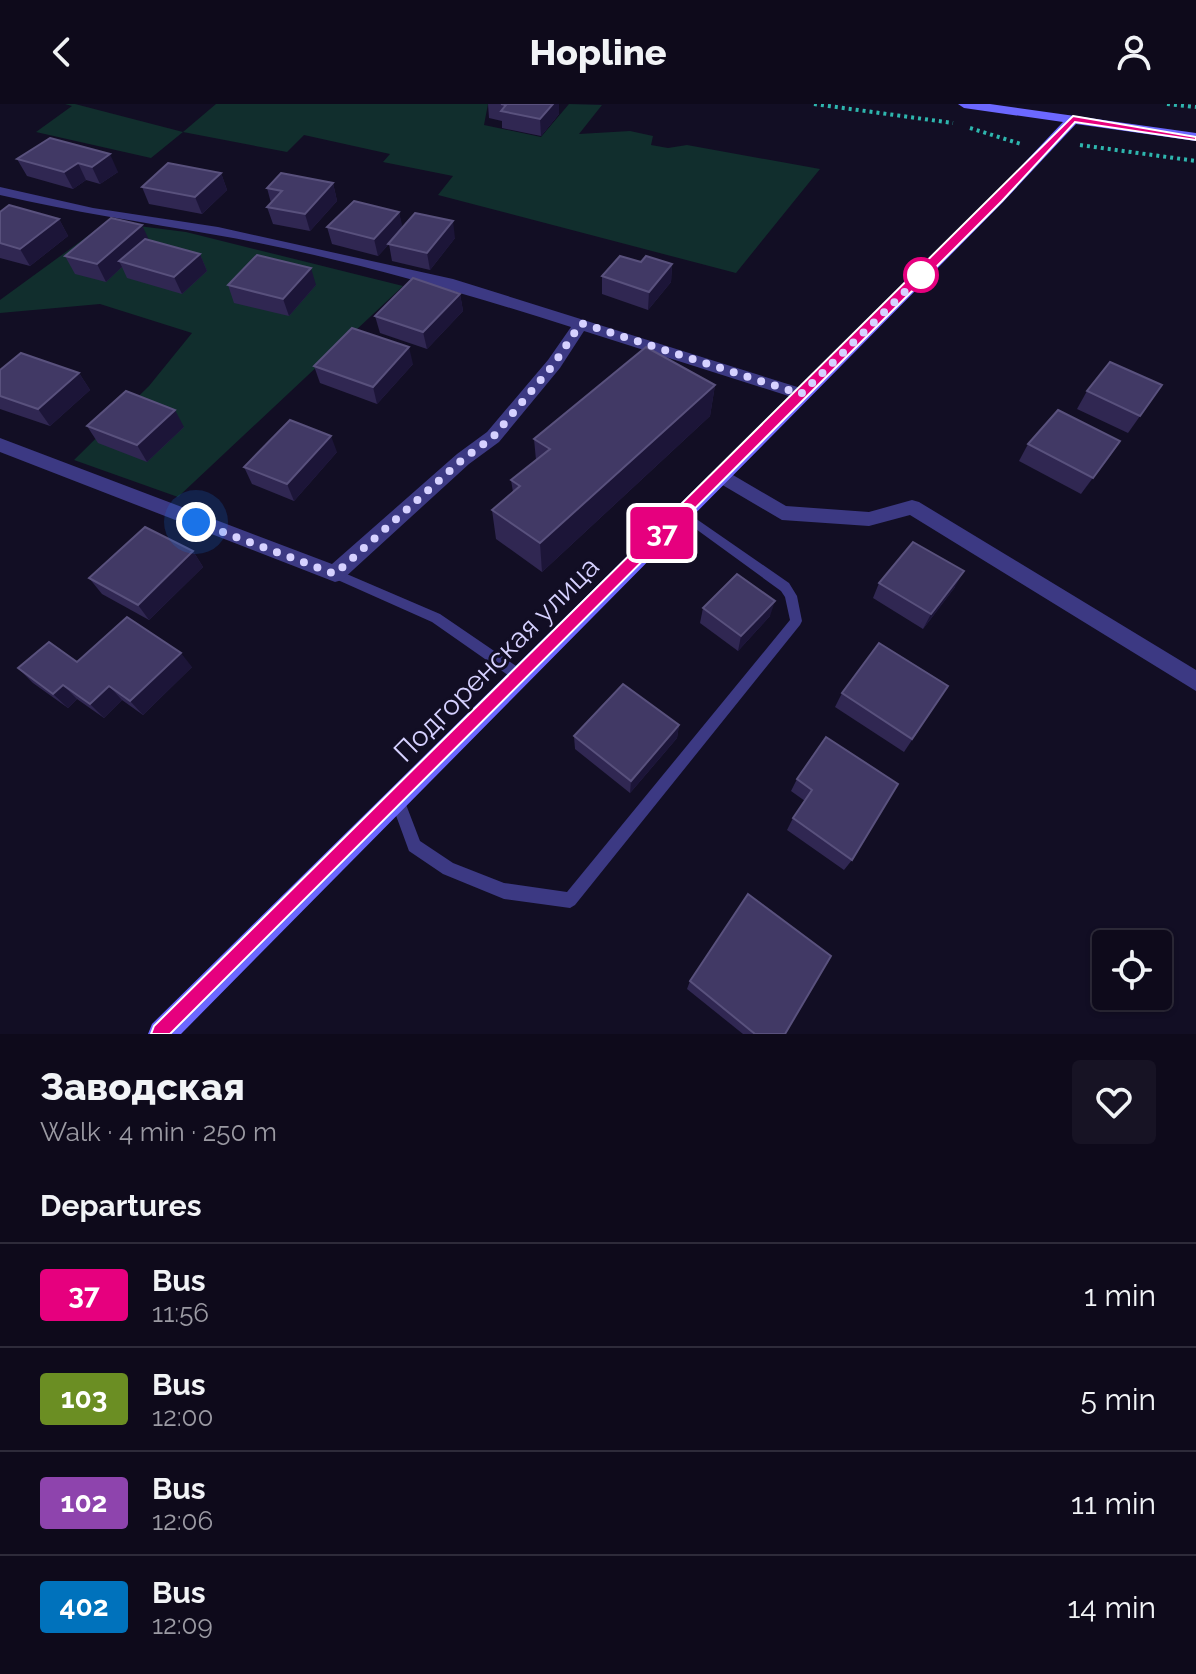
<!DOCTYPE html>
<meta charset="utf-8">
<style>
:root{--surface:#0e0a1b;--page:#171324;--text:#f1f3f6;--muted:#9b9aa3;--line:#2e2b3a}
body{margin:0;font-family:Raleway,sans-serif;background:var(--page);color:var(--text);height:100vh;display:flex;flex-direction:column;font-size:30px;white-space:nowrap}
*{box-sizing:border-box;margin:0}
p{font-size:26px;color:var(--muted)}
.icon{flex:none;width:44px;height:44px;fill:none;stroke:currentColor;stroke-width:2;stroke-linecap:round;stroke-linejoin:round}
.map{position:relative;height:930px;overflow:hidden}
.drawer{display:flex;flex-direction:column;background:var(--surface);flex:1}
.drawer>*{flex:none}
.badge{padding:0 16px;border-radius:6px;font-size:28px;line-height:52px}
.buttons{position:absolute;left:1092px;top:826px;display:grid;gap:16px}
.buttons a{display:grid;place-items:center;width:80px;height:80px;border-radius:8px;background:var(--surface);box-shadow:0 2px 6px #0004,0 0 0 2px var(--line);font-size:40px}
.you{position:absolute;width:40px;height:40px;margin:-20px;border:6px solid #fff;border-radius:50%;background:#1a73e8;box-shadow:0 0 0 12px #1a73e833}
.map>.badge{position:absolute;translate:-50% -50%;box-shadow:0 0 0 4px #fff}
h2{padding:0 40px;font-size:30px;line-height:72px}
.round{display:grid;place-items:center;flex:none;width:84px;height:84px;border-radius:8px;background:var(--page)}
.overview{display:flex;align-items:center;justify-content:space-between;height:136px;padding:0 40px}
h1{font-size:38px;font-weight:800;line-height:60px}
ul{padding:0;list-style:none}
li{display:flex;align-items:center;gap:24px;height:104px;padding:0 40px;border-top:2px solid var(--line)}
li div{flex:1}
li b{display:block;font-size:30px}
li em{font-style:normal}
li .badge{min-width:88px;font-weight:700;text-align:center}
header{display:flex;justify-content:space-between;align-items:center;height:104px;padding:0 40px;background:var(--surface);font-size:36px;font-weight:800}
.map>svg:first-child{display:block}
</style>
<header><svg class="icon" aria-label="back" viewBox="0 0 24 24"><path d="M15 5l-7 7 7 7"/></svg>Hopline<svg class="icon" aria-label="person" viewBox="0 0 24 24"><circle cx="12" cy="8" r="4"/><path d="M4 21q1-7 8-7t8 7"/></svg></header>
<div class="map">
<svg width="1196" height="930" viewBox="0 0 1196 930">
<rect width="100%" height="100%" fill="#120e24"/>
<g fill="#112e2d">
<path d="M65,0H75L183,28L216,0H488L484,21L541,33L569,0L602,1L579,30L630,27L653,32L651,41L668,44L687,41L820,65L736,169L438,91L453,72L383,58L390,50L304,31L287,48L183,28L151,54L36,28L72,2Z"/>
<path d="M107,118L186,128L403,182L178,393L74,356L149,282L192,229L100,200L0,209V196Z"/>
</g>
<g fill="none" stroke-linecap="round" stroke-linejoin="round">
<g stroke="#2eb6ae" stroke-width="4" stroke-dasharray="3 4" stroke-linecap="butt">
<path d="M814,0L953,19"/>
<path d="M1167,0L1196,3"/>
<path d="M970,24L1021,40"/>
<path d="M1080,41L1196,57"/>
</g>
<g fill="#3c3983" fill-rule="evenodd">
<path d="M682,405L789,479L797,492L802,517L800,521L575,801L570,804L504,795L443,770L409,747L390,695L392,690L397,688L402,690L420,737L453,759L504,779L567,788L790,516L785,493L781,487L678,412L676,409L678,406Z"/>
<path d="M335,465L440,510L525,568L527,572L525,576L520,578L515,576L432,518L331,473L329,470L331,467Z"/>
</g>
<g fill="#3c3983" fill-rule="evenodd">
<path d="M0,83L93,104L218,123L453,175L807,286L810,290L801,296L584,227L560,264L499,338L469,360L342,476L335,478L0,348V334L332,460L457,350L487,328L548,256L571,223C455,186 336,152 216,131C143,118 72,108 0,91Z"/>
<path d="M721,364L786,402L869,408L912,396L919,398L1196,566V587L910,411L869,422L782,416L714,376L712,371Z"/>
</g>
<path fill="#6c68ff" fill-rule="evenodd" d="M958,0H990L1196,29V37L1076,20L1003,98L181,930H148L152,920L993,92L1063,18L964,4Z"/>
</g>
<g fill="#302752">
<path d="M488,0H559V10L541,32L502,24V17L489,14Z"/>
<path d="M50,34L118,68L100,80L86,76L73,85L27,72L17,55Z"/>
<path d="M221,69L227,86L202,110L149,100L142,83Z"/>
<path d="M333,79L337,97L310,127L273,120L267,103L271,99L267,84Z"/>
<path d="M0,108L59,115L68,132L30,162L0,154Z"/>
<path d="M399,108L402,124L455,134L430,166L392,157L389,140L378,152L332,140L327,123Z"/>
<path d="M149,136L200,150L207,167L182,190L127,174L122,163L106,178L75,170L65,152Z"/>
<path d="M641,158L672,160L671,178L648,206L602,190V172Z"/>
<path d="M228,181H316L289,212L234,199Z"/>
<path d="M460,190L463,207L427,245L380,229L375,212Z"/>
<path d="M413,260L377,300L320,279L314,262Z"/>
<path d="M0,266L79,269L90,286L50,322L0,305Z"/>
<path d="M715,281L710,312L542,468L496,435L492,406L513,388L511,376L536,356L534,335Z"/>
<path d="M1162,281L1128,329L1077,305L1087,287Z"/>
<path d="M87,322L184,323L147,358L98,339Z"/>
<path d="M1120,337L1081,390L1019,357L1028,340Z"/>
<path d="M337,348L294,397L252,380L244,363Z"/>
<path d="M193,447L203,463L149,516L102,490L89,474Z"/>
<path d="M879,479L955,483L923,525L873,494Z"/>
<path d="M703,504L770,512L738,547L700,519Z"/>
<path d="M77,558L192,563L143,611L122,596L104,614L77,595L68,604L33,579L18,564Z"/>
<path d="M948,582L904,648L835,603L842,589Z"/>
<path d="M679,621L677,634L630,689L575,645L574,632Z"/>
<path d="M826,633L852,756L844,766L787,726L793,714L805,697L791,687L797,675Z"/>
<path d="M690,877L785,930H743L687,885Z"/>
</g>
<g fill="#1c1538">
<path d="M552,0H559V10L541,32L540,15Z"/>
<path d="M110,50L118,68L100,80L92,63Z"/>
<path d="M78,59L86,76L73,85L64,68Z"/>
<path d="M221,69L227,86L202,110L195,93Z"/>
<path d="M333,79L337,97L310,127L305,110Z"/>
<path d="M399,108L403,125L378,152L374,135Z"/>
<path d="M59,115L68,132L30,162L20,145Z"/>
<path d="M453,117L455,134L430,166L427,149Z"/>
<path d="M142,121L150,138L119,157L122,163L106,178L97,160Z"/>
<path d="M200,150L207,167L182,190L174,173Z"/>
<path d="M672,160L671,178L648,206L649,188Z"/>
<path d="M311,164L316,181L289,212L283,195Z"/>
<path d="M460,190L463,207L427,245L423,228Z"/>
<path d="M409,243L413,260L377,300L373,283Z"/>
<path d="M79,269L90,286L50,322L38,305Z"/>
<path d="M715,281L710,312L542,468L540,439Z"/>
<path d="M175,306L184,323L147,358L137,341Z"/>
<path d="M331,332L337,348L294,397L287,380Z"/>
<path d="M1120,337L1109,354L1081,390L1093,374Z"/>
<path d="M193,447L203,463L149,516L138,501Z"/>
<path d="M964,467L955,483L923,525L931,510Z"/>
<path d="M775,497L770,512L738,547L741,532Z"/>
<path d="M181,549L192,563L143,611L130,597Z"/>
<path d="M63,581L77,595L68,604L53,590Z"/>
<path d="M109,582L122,596L104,614L90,600Z"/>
<path d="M679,621L677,634L630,689L631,677Z"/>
</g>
<g fill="#413965" stroke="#59517d" stroke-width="2">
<path d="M501,0H553L540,15L501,7L506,1Z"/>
<path d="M50,34L110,50L92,63L78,59L64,68L17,55Z"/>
<path d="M168,59L221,69L195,93L142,83Z"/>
<path d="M281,69L333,79L305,110L267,103L282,87L267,84Z"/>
<path d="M354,97L399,108L374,135L327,123Z"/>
<path d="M9,101L59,115L20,145L0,139V108Z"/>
<path d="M415,109L453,117L427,149L388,140Z"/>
<path d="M111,114L142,121L97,160L65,152Z"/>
<path d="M145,135L200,150L174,173L119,157Z"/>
<path d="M257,151L311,164L283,195L228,181Z"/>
<path d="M620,152L641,158L646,152L672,160L649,188L602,172Z"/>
<path d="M413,174L460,190L423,228L375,212Z"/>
<path d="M352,224L409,243L373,283L314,262Z"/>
<path d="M646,243L715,281L540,439L492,406L520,382L511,376L550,345L534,335Z"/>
<path d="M21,249L79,269L38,305L0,292V266Z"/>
<path d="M1110,258L1162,281L1140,312L1087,287Z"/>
<path d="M126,287L175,306L137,341L87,322Z"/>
<path d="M1058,306L1120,337L1093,374L1028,340Z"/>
<path d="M290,316L331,332L287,380L244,363Z"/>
<path d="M145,423L193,447L138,501L89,474Z"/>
<path d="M913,438L964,467L931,510L879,479Z"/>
<path d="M737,470L775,497L741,532L703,504Z"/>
<path d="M127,513L181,549L130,597L109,582L90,600L63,581L53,590L18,564L49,538L77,558Z"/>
<path d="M879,539L948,582L912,635L842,589Z"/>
<path d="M623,580L679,621L631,677L574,632Z"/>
<path d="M826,633L898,680L852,756L793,714L812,686L797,675Z"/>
<path d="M748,790L831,852L785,930H755L690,877Z"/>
</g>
<path fill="#e6007e" stroke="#fff" stroke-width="2" d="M1073,12L1196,33V36L1075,18L1002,97L170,930H151L154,922Z"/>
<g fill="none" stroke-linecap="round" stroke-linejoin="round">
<path stroke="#d6d1ff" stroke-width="8" stroke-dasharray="0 14.4" d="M196,418L335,470L463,355L493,333L554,260L581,219L801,290L925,168L921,171"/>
</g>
<circle fill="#fff" stroke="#e6007e" stroke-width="4" cx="921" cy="171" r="16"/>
<g text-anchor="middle" stroke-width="6" stroke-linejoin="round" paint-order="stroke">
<g font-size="28" fill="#d6d1ff" stroke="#120e24">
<text transform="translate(496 555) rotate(-45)" y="10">Подгоренская улица</text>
</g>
</g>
</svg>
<div class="buttons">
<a><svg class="icon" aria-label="locate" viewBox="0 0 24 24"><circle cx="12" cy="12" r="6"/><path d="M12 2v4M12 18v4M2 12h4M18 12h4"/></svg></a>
</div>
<div class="you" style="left:196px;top:418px"></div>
<b class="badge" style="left:662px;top:429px;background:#e6007e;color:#fff">37</b>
</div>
<section class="drawer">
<div class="overview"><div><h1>Заводская</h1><p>Walk · 4 min · 250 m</p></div><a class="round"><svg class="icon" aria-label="heart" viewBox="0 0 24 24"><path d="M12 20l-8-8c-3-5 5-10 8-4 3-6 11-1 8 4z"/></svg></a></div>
<h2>Departures</h2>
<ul>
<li><span class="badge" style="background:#e6007e;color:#fff">37</span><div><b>Bus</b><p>11:56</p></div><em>1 min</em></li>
<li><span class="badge" style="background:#6b8e23;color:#fff">103</span><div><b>Bus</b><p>12:00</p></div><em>5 min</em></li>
<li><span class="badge" style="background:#8e44ad;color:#fff">102</span><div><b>Bus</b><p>12:06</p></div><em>11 min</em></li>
<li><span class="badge" style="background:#0072bc;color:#fff">402</span><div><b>Bus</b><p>12:09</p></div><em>14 min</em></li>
</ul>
</section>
